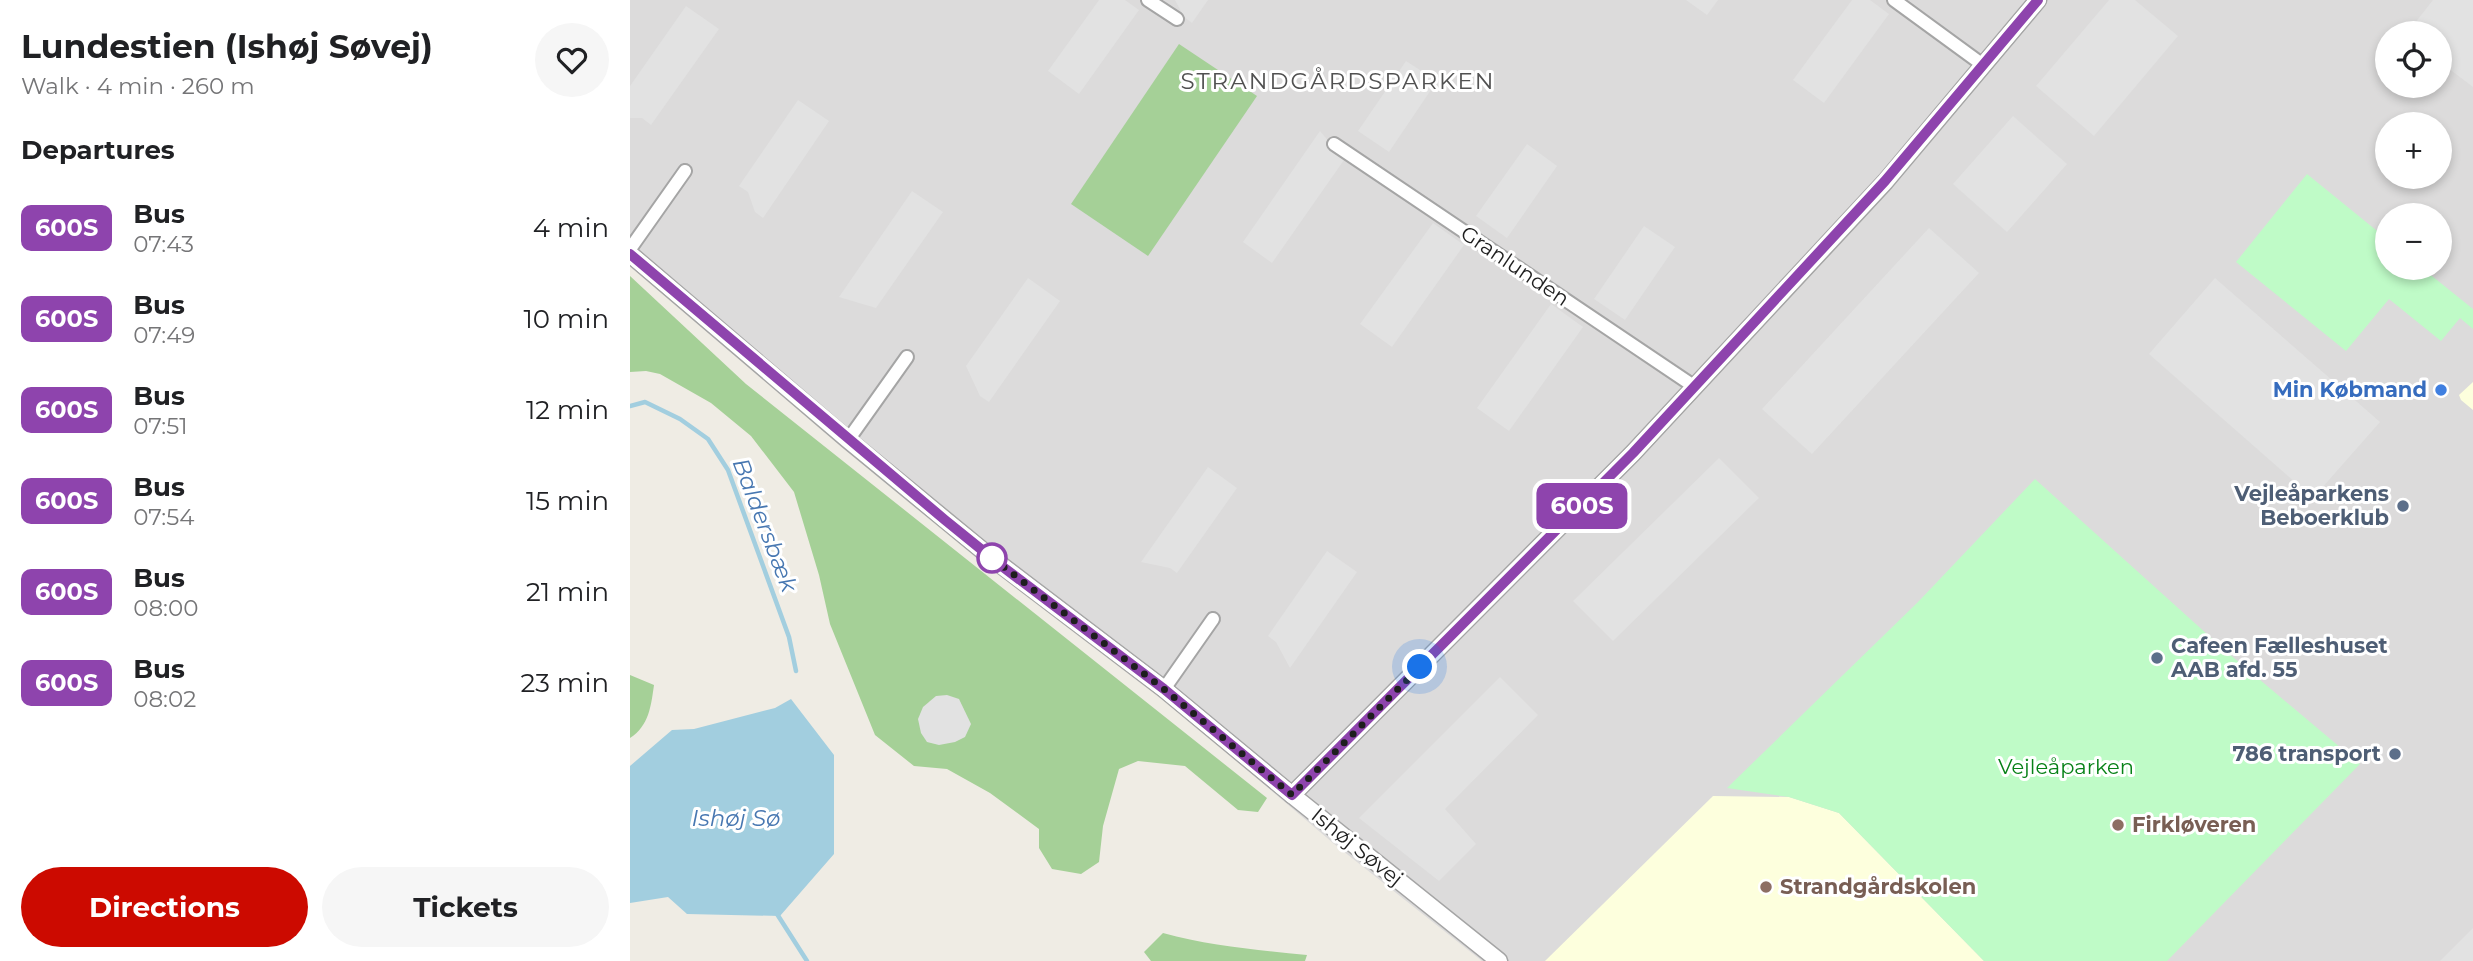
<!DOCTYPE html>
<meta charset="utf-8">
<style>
:root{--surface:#fff;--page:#f6f6f6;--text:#202124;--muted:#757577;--accent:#cc0a00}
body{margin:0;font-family:Montserrat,sans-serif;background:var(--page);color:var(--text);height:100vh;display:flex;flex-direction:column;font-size:26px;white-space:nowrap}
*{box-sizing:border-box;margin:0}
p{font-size:23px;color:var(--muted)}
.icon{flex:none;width:38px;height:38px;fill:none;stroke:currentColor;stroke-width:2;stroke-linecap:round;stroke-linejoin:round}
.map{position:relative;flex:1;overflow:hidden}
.side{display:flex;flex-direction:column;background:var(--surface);width:630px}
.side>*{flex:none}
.badge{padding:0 14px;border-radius:10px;font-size:24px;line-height:46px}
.tools{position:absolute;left:1745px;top:21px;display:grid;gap:14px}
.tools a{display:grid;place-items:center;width:77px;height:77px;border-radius:50%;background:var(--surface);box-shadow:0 4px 10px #0003;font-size:35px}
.you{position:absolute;width:35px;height:35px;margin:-18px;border:5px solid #fff;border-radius:50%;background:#1a73e8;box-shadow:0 0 0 10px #1a73e833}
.map>.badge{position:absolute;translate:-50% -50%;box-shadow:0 0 0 4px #fff}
h2{padding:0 21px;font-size:26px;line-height:63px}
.round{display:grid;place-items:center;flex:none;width:74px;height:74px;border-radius:37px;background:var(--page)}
.head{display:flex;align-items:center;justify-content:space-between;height:119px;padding:0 21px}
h1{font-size:33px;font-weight:700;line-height:52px}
.button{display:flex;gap:14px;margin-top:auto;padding:14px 21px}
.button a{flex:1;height:80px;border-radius:42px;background:var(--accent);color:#fff;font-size:28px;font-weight:700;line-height:80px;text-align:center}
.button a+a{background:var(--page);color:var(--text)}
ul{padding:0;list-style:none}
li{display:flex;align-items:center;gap:21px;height:91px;padding:0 21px}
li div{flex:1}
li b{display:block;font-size:26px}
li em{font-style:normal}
li .badge{min-width:77px;font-weight:700;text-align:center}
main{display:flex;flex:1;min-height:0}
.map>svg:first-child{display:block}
</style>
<main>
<section class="side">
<div class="head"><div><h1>Lundestien (Ishøj Søvej)</h1><p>Walk · 4 min · 260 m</p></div><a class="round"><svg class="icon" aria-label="heart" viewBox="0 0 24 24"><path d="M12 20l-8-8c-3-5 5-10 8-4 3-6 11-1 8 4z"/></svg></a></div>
<h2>Departures</h2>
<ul>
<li><span class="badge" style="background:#8e44ad;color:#fff">600S</span><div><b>Bus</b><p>07:43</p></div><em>4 min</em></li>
<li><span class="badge" style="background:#8e44ad;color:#fff">600S</span><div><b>Bus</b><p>07:49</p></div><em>10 min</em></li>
<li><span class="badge" style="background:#8e44ad;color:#fff">600S</span><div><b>Bus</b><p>07:51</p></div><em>12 min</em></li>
<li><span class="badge" style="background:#8e44ad;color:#fff">600S</span><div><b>Bus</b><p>07:54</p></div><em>15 min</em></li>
<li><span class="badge" style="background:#8e44ad;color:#fff">600S</span><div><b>Bus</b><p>08:00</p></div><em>21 min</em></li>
<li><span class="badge" style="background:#8e44ad;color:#fff">600S</span><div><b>Bus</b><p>08:02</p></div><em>23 min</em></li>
</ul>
<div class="button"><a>Directions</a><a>Tickets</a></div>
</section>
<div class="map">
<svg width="1843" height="961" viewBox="0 0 1843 961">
<rect width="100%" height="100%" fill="#efece4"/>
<path fill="#dcdbdb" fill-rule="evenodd" d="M0,0H1843V961H852L703,843L0,245ZM1757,33H1810V86H1757ZM1757,124H1810V177H1757ZM1757,215H1810V268H1757Z"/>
<g fill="#fdffdd">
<path d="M1843,382V410L1831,400L1829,395Z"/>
<path d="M1083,796L1159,797L1209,813L1354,961H915Z"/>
</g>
<g fill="#a5d097">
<path d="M549,44L627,96L518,256L441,204Z"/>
<path d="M0,276L116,384L637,798L628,812L608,810L555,766L508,761L489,769L473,826L469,862L451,874L422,869L409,848V829L360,793L317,769L284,766L245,735L200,624L189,575L164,492L121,436L81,403L30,374L16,371L0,372Z"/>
<path d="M0,675L24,685C21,706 19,726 0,738Z"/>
<path d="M533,933C580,946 629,950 677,955L675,961H521L514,952Z"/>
</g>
<g fill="#bffbc7">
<path d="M1677,174L1757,239V268H1792L1843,309V329L1830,318L1811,341L1759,299L1716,351L1606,262Z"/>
<path d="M1405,479L1598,653L1730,764L1537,961H1354L1209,813L1159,797L1097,788L1288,602Z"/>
</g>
<g fill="#e2e2e2">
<path d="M469,0H495L509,10L449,94L418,71Z"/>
<path d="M545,0H578L562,23L554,17Z"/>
<path d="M1056,0H1088L1077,15Z"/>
<path d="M1222,0H1240L1259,14L1194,103L1163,80Z"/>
<path d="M1479,0H1505L1548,36L1464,136L1406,86Z"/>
<path d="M1803,0H1843V87L1810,62V33H1777Z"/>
<path d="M56,6L89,29L21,125L12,118H0V86Z"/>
<path d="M776,61L807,81L759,152L728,131Z"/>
<path d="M168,100L199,121L133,218L125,212L118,192L109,186Z"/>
<path d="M1383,116L1437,164L1377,232L1323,184Z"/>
<path d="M690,131L714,160L642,263L613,242Z"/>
<path d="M897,144L927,166L877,238L846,216Z"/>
<path d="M282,191L313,212L246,308L209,297Z"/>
<path d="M803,223L834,245L762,347L730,324Z"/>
<path d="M1014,226L1045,247L995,320L964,299Z"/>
<path d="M1299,228L1349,273L1182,454L1132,409Z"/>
<path d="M398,278L430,301L359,402L350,396L336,366Z"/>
<path d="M1585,278L1750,422L1683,498L1519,354Z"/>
<path d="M921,304L953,327L879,431L847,408Z"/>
<path d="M1089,458L1129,498L983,641L943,601Z"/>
<path d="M578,467L607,488L547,573L540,568L511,562Z"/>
<path d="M697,551L727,572L660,668L646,642L638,636Z"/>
<path d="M870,677L908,715L815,809L846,844L809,881L729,818Z"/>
<path d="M317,695L329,699L341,724L335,737L325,742L309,745L297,742L291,733L288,719L293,707L306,696Z"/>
<path d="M1843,928V961H1810Z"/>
</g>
<path fill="#a2cedf" d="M161,699L204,755V854L150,916L57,914L38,897L0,903V766L42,730L64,729L145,708Z"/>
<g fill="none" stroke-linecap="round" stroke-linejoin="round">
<g stroke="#a2cedf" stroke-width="4.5">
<path d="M0,406L15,402L50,419L78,439L98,470L159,637L166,671"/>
<path d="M147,914L177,961"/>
</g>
<g stroke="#a5a5a5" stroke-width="16">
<g id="minor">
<path d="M518,0L547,19"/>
<path d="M1264,0L1353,65"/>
<path d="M704,144L1065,387"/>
<path d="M0,249L55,171"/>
<path d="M218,440L277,357"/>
<path d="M534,689L583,619"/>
</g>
</g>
<g stroke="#a5a5a5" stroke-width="19">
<g id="tertiary">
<path d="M0,254L218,440L358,555L534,689L662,795L869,961"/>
<path d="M662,795L1003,453L1255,182L1408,0"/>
</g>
</g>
<use href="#minor" stroke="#fff" stroke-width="12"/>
<use href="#tertiary" stroke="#fff" stroke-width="16"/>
</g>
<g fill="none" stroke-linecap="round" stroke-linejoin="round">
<g stroke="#fff" stroke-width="16">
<path id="line" d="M0,254L315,520L373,567L534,689L662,795L1003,453L1255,181L1408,0"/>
</g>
<use href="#line" stroke="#8e44ad" stroke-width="10"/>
<path stroke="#1e1e1e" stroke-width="7" stroke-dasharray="0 12.6" d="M362,558L358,555L534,689L662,795L790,667"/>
</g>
<circle fill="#3f7fe0" stroke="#fff" stroke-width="2.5" cx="1811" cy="390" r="7"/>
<g fill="#5c6f8a" stroke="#fff" stroke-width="2.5">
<circle cx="1773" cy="506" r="7"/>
<circle cx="1527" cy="658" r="7"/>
<circle cx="1765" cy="754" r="7"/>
</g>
<circle fill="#fff" stroke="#8e44ad" stroke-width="3.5" cx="362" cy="558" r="14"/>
<g fill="#8d6e63" stroke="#fff" stroke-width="2.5">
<circle cx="1488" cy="825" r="7"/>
<circle cx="1136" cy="887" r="7"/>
</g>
<g text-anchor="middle" stroke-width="6" stroke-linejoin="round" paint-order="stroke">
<g font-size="21" fill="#1e1e1e" stroke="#fff">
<text transform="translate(885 266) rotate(34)" y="7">Granlunden</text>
<text transform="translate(727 847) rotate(39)" y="7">Ishøj Søvej</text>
</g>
<g font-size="21" font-weight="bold" fill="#366cbe" stroke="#fff" text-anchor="end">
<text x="1797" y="397">Min Købmand</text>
</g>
<g font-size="21" font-weight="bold" fill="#4e5e75" stroke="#fff" text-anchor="end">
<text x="1759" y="501">Vejleåparkens<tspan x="1759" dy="24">Beboerklub</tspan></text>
<text x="1541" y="653" text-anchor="start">Cafeen Fælleshuset<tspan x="1541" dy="24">AAB afd. 55</tspan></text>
<text x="1751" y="761">786 transport</text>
</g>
<g font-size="21" fill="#078117" stroke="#fff">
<text x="1436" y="774">Vejleåparken</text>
</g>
<g font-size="21" font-weight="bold" fill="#785e54" stroke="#fff" text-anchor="start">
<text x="1502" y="832">Firkløveren</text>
<text x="1150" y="894">Strandgårdskolen</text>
</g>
<g font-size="23" letter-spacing="2" fill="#515151" stroke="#fff">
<text x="708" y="89">STRANDGÅRDSPARKEN</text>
</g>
<g font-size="23" font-style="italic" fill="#4777b1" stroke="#fff">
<text transform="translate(135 525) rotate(69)" y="8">Baldersbæk</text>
<text x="106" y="826">Ishøj Sø</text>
</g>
</g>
</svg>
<div class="tools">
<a><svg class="icon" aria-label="locate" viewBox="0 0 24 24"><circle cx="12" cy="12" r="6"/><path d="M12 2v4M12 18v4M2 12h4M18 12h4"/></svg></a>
<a>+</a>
<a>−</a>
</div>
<div class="you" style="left:790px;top:667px"></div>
<b class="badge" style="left:952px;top:506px;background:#8e44ad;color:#fff">600S</b>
</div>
</main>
